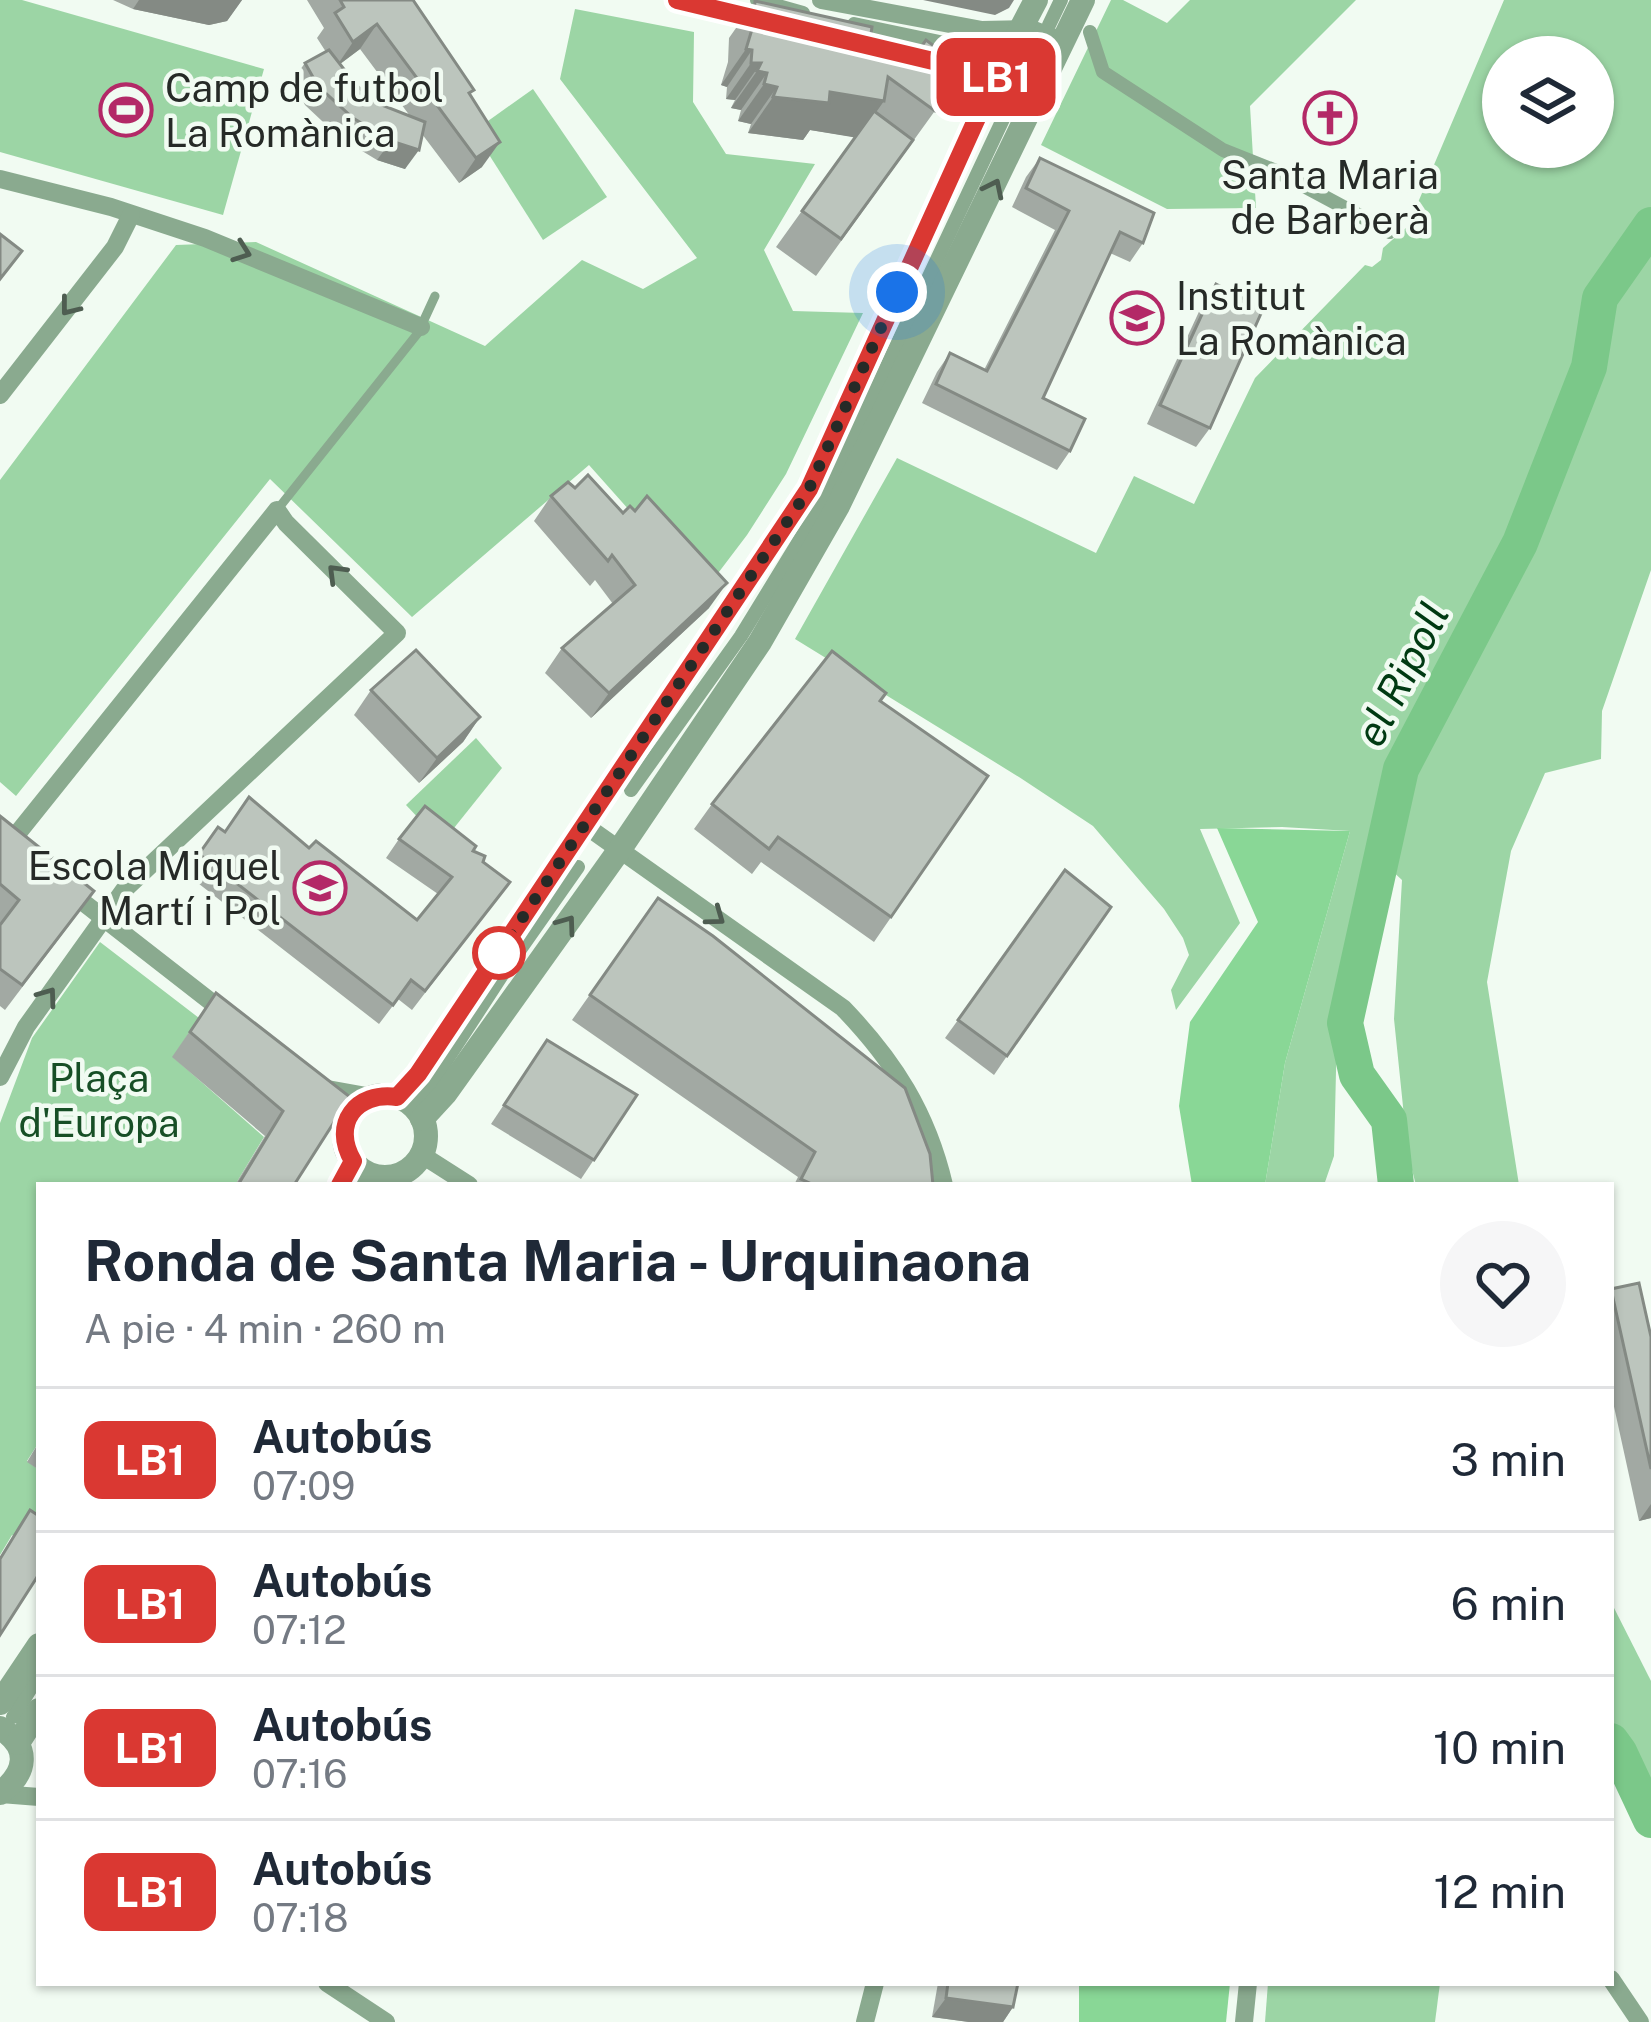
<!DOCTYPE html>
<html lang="es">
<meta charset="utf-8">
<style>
:root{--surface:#fff;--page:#f6f6f7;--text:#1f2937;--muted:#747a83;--line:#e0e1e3}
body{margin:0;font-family:"Public Sans",sans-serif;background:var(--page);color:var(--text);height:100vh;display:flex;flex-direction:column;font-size:45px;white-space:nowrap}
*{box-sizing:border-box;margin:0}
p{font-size:39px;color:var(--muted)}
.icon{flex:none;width:66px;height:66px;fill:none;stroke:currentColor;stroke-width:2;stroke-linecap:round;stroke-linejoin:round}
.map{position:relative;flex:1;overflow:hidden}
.sheet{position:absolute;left:36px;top:1182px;width:1578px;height:804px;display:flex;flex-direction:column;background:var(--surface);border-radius:0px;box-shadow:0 3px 9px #0004}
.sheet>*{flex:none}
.badge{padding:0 24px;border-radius:18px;font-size:42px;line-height:78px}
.fabs{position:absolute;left:1482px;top:36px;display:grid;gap:24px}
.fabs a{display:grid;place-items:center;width:132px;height:132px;border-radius:50%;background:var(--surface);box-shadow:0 3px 9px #0004;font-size:60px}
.you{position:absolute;width:60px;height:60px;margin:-30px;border:9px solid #fff;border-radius:50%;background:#1a73e8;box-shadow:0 0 0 18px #1a73e833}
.map>.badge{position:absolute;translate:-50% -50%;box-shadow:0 0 0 6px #fff}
.round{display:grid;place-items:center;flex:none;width:126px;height:126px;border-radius:63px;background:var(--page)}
.head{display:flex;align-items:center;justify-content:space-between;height:204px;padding:0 48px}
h1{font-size:57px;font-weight:700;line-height:90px}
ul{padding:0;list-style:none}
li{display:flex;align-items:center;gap:36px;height:144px;padding:0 48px;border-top:3px solid var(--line)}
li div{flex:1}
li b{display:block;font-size:45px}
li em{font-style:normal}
li .badge{min-width:132px;font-weight:700;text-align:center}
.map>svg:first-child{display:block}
</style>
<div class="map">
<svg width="1651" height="2022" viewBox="0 0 1651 2022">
<rect width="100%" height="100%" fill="#f1fbf2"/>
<g fill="#9cd5a5" fill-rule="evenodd">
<path d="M0,0H22L264,69L223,215L0,152Z"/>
<path d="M1111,0H1123L1167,23L1190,0H1356L1250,106L1256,208L1167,209L1041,145Z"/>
<path d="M1504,0H1651V570L1602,711L1601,759L1545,773L1511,851L1487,982L1519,1185H1416L1408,1155L1394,1019L1402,880L1375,855L1337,1029L1334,1156L1324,1185H1265L1285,1063L1350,831L1282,827L1200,829L1240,923L1176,1010L1171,990L1189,955L1183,938L1164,909L1093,826L1019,777L795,639L897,458L1096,553L1134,476L1194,504L1255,378L1365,265L1372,267L1381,260L1383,248L1408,226ZM1503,57H1593V147H1503Z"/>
<path d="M575,9L694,32L693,102L726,154L815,164L764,250L793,311L863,313L786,474L747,535L703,593L589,465L412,617L270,479L16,796L0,782V480L176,245L256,242L485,346L582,260L643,289L697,258L560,79Z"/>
<path d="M533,89L607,197L543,240L474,131Z"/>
<path d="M476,738L502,768L442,843L406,805Z"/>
<path d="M100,942L199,1018L173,1057L264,1137L235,1185H39V1442L27,1461L39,1470V1552L12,1535L0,1555V1123L32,1038Z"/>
<path d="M1611,1602L1651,1681V1788L1611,1722Z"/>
<path d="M1268,1983H1440L1435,2022H1265Z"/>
</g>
<g fill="#89d796">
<path d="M1217,828L1350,831L1285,1063L1265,1185H1192L1179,1106L1190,1022L1258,922Z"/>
<path d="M1079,1983H1230L1226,2022H1079Z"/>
</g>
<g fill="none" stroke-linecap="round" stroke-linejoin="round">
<g stroke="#7bc889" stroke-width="36">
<path d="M1396,1185L1389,1120L1357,1075L1345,1023L1401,769L1520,543L1589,367L1600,298L1651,225"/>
<path d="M1611,1741L1619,1752L1651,1820"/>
</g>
<path stroke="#8aaa8f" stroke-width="9" d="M277,510L418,333L435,296"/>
<g stroke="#8aaa8f" stroke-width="14">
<path d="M757,0L803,13"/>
<path d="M854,24L973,49"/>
<path d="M1049,25L1061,0"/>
<path d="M1090,32L1103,72L1223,150L1276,171L1390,232"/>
<path d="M1021,80L1040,42"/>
<path d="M631,790L741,636L823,502L1013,98"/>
<path d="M412,1105L431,1084L502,975L578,867"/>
<path d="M357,1185L364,1171"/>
<path d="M13,1717L39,1675"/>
</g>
<g stroke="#8aaa8f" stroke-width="18">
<path d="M677,0L768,22"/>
<path d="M821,0L982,30L1031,29L1062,41"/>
<path d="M847,41L996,76L1039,93"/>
<path d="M0,179L111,207L205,238L421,327"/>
<path d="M0,395L115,247L131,215"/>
<path d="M586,826L843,1008C894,1061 927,1113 944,1185"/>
<path d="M70,892L228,1015"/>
<path d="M0,1077L26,1027L124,890L397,633L286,523L277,510L9,844"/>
<path d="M322,1088L372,1097"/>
<path d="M422,1155L469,1185"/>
<path d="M0,1794L39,1797"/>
<path d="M1611,1979L1640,2022"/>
<path d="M327,1983L386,2022"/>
<path d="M865,2022L875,1983"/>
<path d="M1244,2022L1248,1983"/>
</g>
<g stroke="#8aaa8f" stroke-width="24">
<circle cx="385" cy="1136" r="41"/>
<path d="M397,1097L418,1074L809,489L996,76L1036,0"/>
<path d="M422,1119L445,1094L620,849L760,642L838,506L1083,0"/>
<path d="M340,1185L353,1161"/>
<path d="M0,1703L39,1645"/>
<path d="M0,1728C31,1747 27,1773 0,1793"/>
<path d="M18,1743L39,1710"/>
</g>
</g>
<g fill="#a2a9a3" fill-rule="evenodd">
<path d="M113,0H242L227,21L209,25L133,9Z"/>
<path d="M307,0H413L470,95L482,167L459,183L422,134L405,169L377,160L339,137L305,105L292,81L305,63L326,52L317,38L324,28ZM360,49L410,116L379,104L357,86L340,64Z"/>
<path d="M755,1L868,54L907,66L965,69L816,276L776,247L855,137L810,130L803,140L748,133L751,124L738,121L741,110L731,108L735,100L726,99L727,87L721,85L728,62L729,38Z"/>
<path d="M1040,158L1143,243L1130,262L1110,253L1043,398L1070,451L1057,470L922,403L937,372L950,353L984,370L1055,230L1012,207L1026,177Z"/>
<path d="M1216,284L1210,428L1196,447L1147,424L1203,303Z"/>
<path d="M551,496L709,608L591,718L545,673L562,648L613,604L595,580L590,586L534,521Z"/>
<path d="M371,690L480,717L463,742L419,783L354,715Z"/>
<path d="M880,701L988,776L874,942L761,862L752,874L694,829L712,804Z"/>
<path d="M0,816L76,916L5,1010L0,1006Z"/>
<path d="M218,827L224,832L309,848L417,920L438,894L386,858L399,839L473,851L483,862L510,882L412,1010L398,999L379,1024L185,873Z"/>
<path d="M658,898L933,1185H794L798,1177L572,1020Z"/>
<path d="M216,993L350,1097L294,1185H235L265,1136L172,1057Z"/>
<path d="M958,1020L1007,1056L994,1075L945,1038Z"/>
<path d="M547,1040L637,1095L581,1179L491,1124Z"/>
<path d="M1611,1289L1651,1337V1518L1639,1521L1611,1393Z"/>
<path d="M39,1442V1470L27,1462Z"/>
<path d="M938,1983H1018L1013,2007L1003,2022H969L932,2017Z"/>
</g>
<g fill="#848a84">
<path d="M139,0H242L227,21L209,25L133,9Z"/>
<path d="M923,0H1014L1009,8L995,15Z"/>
<path d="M377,24L360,49L336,67L353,42Z"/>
<path d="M746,49L752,50L727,87L721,85Z"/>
<path d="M751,63H761L735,100L726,99Z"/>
<path d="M757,71L767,73L741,110L731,108Z"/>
<path d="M764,84L777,87L751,124L738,121Z"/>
<path d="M830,92L884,101L858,138L810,130L803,140L748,133L773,97Z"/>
<path d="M391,141L419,150L405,169L377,160Z"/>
<path d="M500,142L482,167L459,183L476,158Z"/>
<path d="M727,583L709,608L591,718L609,693Z"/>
<path d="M480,717L463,742L419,783L437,758Z"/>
<path d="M1651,1504V1518L1639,1521Z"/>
<path d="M946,1998L1013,2007L1003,2022H969L932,2017Z"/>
</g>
<g fill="#bcc5bd" stroke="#848a84" stroke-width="3">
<path d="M340,0H413L474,90L469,93L500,142L476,158L377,24L353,42L335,13L344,7Z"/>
<path d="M755,1L872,27L868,54L907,66L926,40L965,69L935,111L888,77L884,101L830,92L829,103L773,97L777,87L764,84L767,73L757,71L761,63H751L752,50L746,49L753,26Z"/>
<path d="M329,50L357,86L379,104L425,122L419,150L391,141L353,118L318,86L305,63Z"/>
<path d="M874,111L913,140L841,239L802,211Z"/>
<path d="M1040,158L1154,213L1143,243L1120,232L1043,398L1085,419L1070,451L936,384L950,353L987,371L1069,211L1026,188Z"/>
<path d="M0,234L22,251L0,279Z"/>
<path d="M1216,284L1263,309L1210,428L1160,405Z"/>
<path d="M588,475L623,513L630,506L635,511L647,496L727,583L609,693L562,648L635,585L612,555L608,561L551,496L568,482L575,488Z"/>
<path d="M416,650L480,717L437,758L371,690Z"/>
<path d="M832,651L886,693L880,701L988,776L891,917L778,837L769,849L712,804Z"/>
<path d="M249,797L309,848L316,841L417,920L452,877L399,839L425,806L476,846L473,851L485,856L483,862L510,882L425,991L411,980L393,1005L199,854L218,827L225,832Z"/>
<path d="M0,816L94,891L22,985L0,969V925L19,900L0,884Z"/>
<path d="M1065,870L1111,907L1007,1056L958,1020Z"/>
<path d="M658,898L713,936L905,1088L930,1154L933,1185H814L801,1179L815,1152L590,995Z"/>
<path d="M216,993L350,1097L294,1185H238L283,1111L190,1032Z"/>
<path d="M547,1040L637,1095L594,1160L504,1105Z"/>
<path d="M1639,1283L1651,1337V1469L1611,1289Z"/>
<path d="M30,1510L39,1516V1574L0,1635V1559Z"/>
<path d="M948,1983H1018L1013,2007L946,1998Z"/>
</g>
<defs><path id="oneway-chevron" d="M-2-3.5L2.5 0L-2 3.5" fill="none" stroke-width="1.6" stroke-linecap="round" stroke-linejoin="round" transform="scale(3)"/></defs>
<g stroke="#4e5d51">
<use href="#oneway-chevron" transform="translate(994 188) rotate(-64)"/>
<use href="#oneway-chevron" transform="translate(242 252) rotate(20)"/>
<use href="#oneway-chevron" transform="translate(69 307) rotate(128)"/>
<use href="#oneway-chevron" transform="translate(336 573) rotate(-135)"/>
<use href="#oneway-chevron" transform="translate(716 917) rotate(36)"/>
<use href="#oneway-chevron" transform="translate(567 924) rotate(-54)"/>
<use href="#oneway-chevron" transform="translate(48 996) rotate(-54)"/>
</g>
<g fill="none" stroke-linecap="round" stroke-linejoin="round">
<g stroke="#fff" stroke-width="27">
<path id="line" d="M340,1185L353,1161C331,1124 356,1091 397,1097L418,1074L809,489L996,76L677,0"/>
</g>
<use href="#line" stroke="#da3832" stroke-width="18"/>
<path stroke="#262a27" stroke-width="12" stroke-dasharray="0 21.6" d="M499,953L809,489L897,292"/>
</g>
<defs>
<g id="stadium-ring" transform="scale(2.7)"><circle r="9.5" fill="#f1fbf2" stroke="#b32967" stroke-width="1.5"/><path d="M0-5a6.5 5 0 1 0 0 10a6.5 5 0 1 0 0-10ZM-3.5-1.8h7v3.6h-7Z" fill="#b32967"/></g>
<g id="church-ring" transform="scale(2.7)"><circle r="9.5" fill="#f1fbf2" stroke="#b32967" stroke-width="1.5"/><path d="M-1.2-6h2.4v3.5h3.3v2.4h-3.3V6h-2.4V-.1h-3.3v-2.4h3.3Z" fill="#b32967"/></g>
<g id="school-ring" transform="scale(2.7)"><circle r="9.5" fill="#f1fbf2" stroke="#b32967" stroke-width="1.5"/><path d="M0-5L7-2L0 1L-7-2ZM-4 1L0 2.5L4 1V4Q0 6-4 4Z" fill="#b32967"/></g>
</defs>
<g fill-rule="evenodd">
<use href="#stadium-ring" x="126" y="110"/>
<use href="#church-ring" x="1330" y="118"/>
<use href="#school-ring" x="1137" y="318"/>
<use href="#school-ring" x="320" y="888"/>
</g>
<circle fill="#fff" stroke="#da3832" stroke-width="6" cx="499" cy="953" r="24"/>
<g text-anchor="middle" stroke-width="9" stroke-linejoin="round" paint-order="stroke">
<g font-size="39" fill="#262a27" stroke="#f1fbf2" text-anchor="start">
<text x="165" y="102">Camp de futbol<tspan x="165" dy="45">La Romànica</tspan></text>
<text x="1330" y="189" text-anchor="middle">Santa Maria<tspan x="1330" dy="45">de Barberà</tspan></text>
<text x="1176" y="310">Institut<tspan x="1176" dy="45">La Romànica</tspan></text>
<text x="281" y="880" text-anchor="end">Escola Miquel<tspan x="281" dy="45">Martí i Pol</tspan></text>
</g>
<g font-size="39" fill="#174f26" stroke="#f1fbf2">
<text x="99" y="1092">Plaça<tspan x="99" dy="45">d'Europa</tspan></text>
</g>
<g font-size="42" font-style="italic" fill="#003a12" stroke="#f1fbf2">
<text transform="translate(1402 674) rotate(-63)" y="15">el Ripoll</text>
</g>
</g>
</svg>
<div class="fabs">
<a><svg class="icon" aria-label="layers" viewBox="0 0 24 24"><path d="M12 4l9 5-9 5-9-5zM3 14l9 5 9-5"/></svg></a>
</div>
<div class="you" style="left:897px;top:292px"></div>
<b class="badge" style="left:996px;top:77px;background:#da3832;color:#fff">LB1</b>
<section class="sheet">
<div class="head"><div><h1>Ronda de Santa Maria - Urquinaona</h1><p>A pie · 4 min · 260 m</p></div><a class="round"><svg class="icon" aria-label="heart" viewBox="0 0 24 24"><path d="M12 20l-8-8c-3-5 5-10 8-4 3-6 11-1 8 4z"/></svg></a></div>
<ul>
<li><span class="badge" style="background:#da3832;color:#fff">LB1</span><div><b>Autobús</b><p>07:09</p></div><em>3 min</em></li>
<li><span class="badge" style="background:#da3832;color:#fff">LB1</span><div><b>Autobús</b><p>07:12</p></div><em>6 min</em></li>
<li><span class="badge" style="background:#da3832;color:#fff">LB1</span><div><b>Autobús</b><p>07:16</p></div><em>10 min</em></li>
<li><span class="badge" style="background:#da3832;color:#fff">LB1</span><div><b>Autobús</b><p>07:18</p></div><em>12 min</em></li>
</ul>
</section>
</div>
